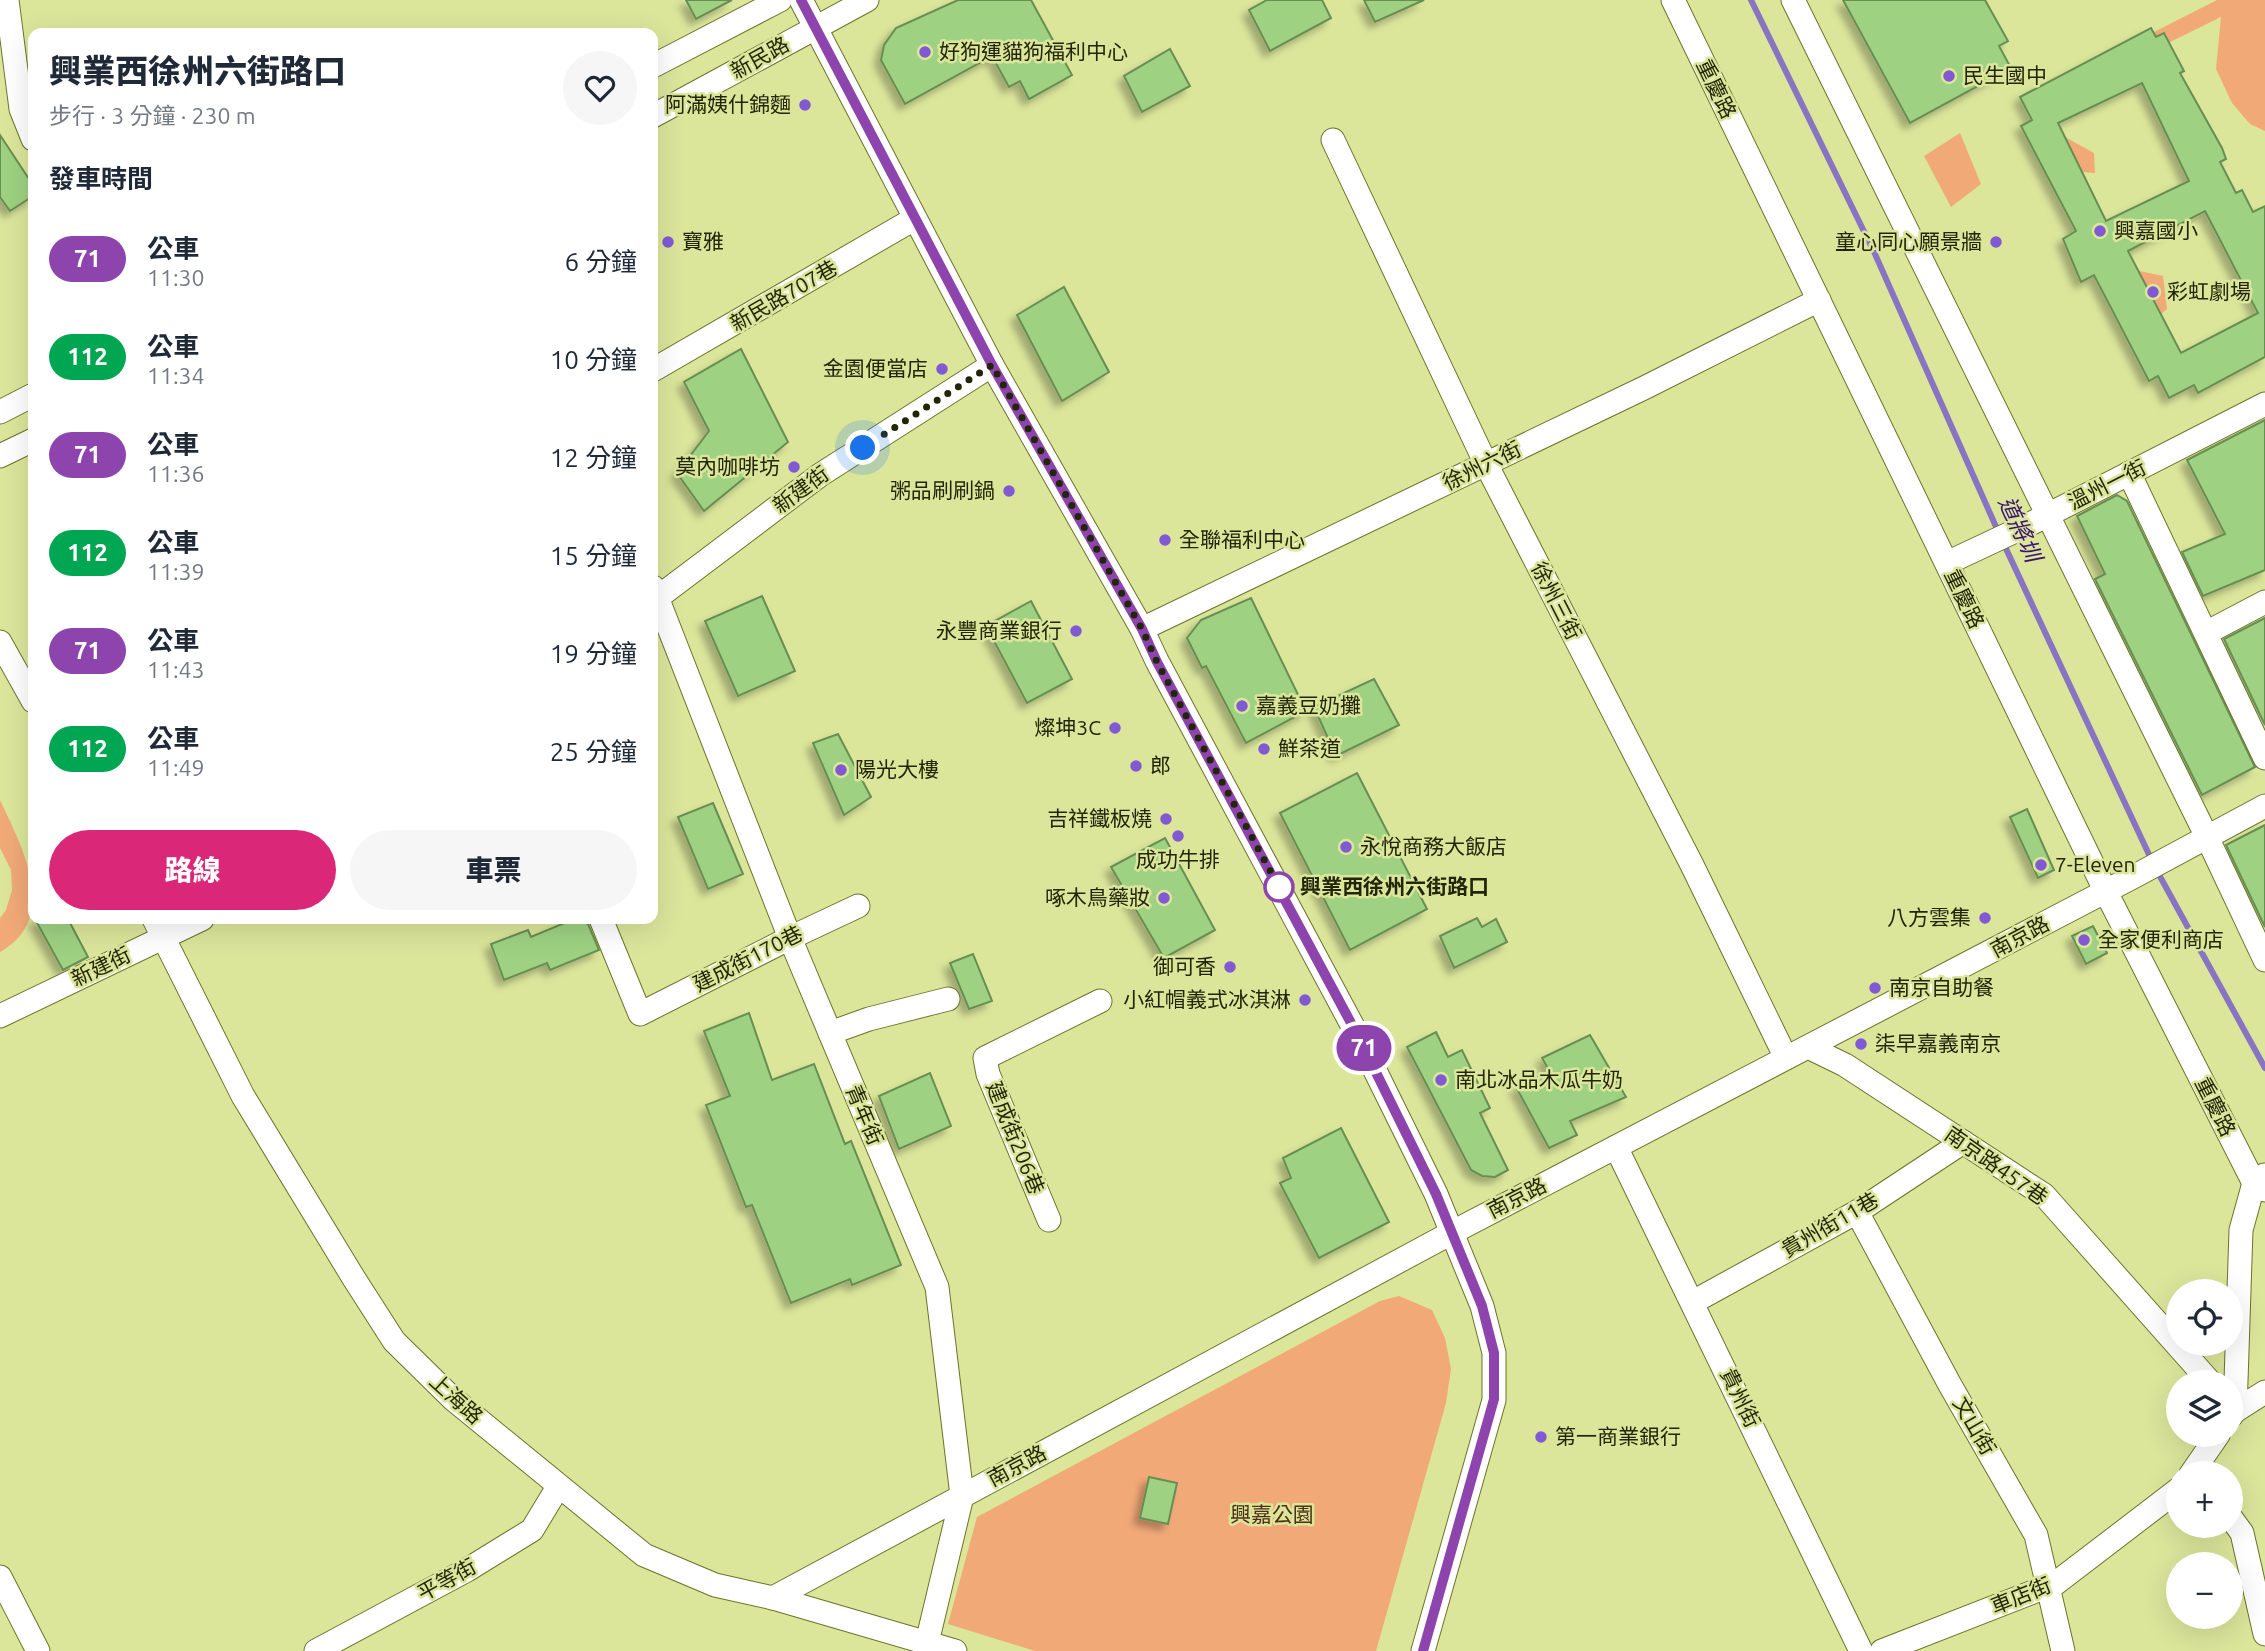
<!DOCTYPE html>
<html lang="zh-TW">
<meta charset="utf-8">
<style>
:root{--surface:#fff;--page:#f6f6f7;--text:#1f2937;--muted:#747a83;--accent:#db2777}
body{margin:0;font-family:Ubuntu,"Noto Sans TC",sans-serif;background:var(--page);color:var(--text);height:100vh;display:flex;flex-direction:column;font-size:26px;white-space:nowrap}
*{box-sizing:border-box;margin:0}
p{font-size:23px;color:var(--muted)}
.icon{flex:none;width:38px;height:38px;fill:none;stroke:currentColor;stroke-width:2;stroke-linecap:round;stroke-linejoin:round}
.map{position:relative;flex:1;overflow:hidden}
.drawer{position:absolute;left:28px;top:28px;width:630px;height:896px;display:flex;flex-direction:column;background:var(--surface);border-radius:14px;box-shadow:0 7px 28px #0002}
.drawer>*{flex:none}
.badge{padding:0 14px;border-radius:23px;font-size:24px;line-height:46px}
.fabs{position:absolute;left:2166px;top:1279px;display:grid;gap:14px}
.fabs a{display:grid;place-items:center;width:77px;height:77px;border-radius:50%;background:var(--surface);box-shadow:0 7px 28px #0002;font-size:35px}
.you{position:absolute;width:35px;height:35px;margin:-18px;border:5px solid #fff;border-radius:50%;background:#1a73e8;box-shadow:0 0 0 10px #1a73e833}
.map>.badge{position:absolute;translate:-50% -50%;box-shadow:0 0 0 4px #fff}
h2{padding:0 21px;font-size:26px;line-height:63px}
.round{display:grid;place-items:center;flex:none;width:74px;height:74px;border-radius:37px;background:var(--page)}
.overview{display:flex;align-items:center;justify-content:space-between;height:119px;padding:0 21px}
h1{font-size:33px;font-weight:800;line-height:52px}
.button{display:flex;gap:14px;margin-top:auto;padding:14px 21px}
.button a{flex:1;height:80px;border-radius:42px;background:var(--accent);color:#fff;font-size:28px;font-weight:800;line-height:80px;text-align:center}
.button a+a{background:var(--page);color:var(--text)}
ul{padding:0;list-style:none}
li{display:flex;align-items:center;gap:21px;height:98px;padding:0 21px}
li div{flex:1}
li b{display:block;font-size:26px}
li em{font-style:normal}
li .badge{min-width:77px;font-weight:700;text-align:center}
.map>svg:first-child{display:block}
</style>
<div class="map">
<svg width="2265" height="1651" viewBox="0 0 2265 1651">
<defs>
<filter id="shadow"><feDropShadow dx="-6" dy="6" stdDeviation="3.5" flood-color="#0004"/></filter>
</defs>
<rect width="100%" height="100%" fill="#dbe69b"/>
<g fill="#f1a978">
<path d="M2217,0H2265V131L2250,124L2232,103L2216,69L2221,17L2160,47L2152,33Z"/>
<path d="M1960,133L1981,184L1951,207L1924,156Z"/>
<path d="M2065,137L2094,153L2095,173L2082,172Z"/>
<path d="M2130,269L2163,276L2167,309L2153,321Z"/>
<path d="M0,800C22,847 61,918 0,952V918L6,910L12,890L11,870L0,848Z"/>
<path d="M1399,1296L1432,1310L1445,1338L1451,1369L1446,1403L1376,1651H1035L948,1624L977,1517L1380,1301Z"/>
</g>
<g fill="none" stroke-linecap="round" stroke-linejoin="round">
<g stroke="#8974c3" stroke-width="6">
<path d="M1751,0L1875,254L2001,538L2152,861"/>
<path d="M2157,871L2265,1068"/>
</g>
</g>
<g fill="#9ed182" stroke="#678e51" stroke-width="2" fill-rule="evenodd" filter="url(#shadow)">
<path d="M686,0H732L696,19Z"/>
<path d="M958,0H1031L1072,75L1029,99L1020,81L1009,87L992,56L905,104L881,60L884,45L896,28Z"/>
<path d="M1267,0H1322L1331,18L1270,51L1249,10Z"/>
<path d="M1364,0H1424L1375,22Z"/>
<path d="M1843,0H1985L2008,41L1999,46L2011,68L1910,123Z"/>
<path d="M2151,28L2156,37L2164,33L2184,71L2180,73L2222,148L2226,159L2220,162L2236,193L2242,190L2253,212L2265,206V357L2198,393L2194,385L2169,398L2158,376L2149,381L2094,275L2081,282L2063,239L2076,231L2021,126L2032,120L2020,97ZM2142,83L2189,181L2106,221L2058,123ZM2205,211L2258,313L2181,353L2128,251Z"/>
<path d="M1170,49L1190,86L1142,112L1124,76Z"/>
<path d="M0,135L33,185V196L10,211L0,197Z"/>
<path d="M1064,287L1109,372L1062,401L1017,315Z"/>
<path d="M741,349L788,442L704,511L677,473L709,431L684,382Z"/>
<path d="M2265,420V570L2203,596L2182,552L2225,534L2187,460Z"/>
<path d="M2117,495L2127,501L2255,767L2202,795L2095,579L2105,574L2077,516Z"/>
<path d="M762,596L795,671L738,696L705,621Z"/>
<path d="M1251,598L1306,711L1246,743L1206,666L1202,668L1187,638L1201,620Z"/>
<path d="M1031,601L1072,679L1027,703L986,626Z"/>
<path d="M2265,618V725L2224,639Z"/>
<path d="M1374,679L1399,725L1336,756L1314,707Z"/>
<path d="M838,734L871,797L844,815L813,743Z"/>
<path d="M1357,773L1427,909L1350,950L1280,813Z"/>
<path d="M713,803L743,874L708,889L678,817Z"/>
<path d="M2027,809L2054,870L2038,878L2010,817Z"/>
<path d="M2265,825V927L2226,845Z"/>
<path d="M1165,838L1215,930L1164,958L1111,867Z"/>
<path d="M1477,918L1482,927L1496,919L1507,942L1454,968L1440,936Z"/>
<path d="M35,919H68L88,957L63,970Z"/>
<path d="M574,919H586L599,950L550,970L547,963L504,980L491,944L528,930L531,937Z"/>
<path d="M2093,926L2107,953L2086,964L2072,936Z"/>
<path d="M973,954L992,1001L969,1009L950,963Z"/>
<path d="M749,1013L772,1080L814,1064L845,1144L851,1141L901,1265L852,1285L850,1279L791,1303L752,1205L746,1207L706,1105L730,1096L704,1031Z"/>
<path d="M1436,1032L1448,1057L1462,1050L1490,1108L1480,1113L1508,1170L1495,1177L1482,1176L1471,1170L1407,1047Z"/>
<path d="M1590,1035L1626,1097L1570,1121L1577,1135L1549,1148L1516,1087L1550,1072L1542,1058Z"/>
<path d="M930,1073L951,1126L899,1149L879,1096Z"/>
<path d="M1341,1128L1389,1222L1319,1258L1280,1183L1291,1178L1283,1158Z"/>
<path d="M1149,1477L1177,1483L1168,1524L1140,1518Z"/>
</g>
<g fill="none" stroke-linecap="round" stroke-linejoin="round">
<g stroke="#6b742a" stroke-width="25">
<g id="minor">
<path d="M7,0L21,109L33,139"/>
<path d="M801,0L992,365L1142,629L1157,661L1358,1036L1436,1194L1482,1306L1494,1353V1400L1423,1651"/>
<path d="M1673,0L2106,892L2254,1183L2265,1190"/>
<path d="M1793,0L2207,837L2265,960"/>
<path d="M653,66L780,0"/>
<path d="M653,116L867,0"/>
<path d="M1333,140L1486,464L1692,865L1786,1058"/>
<path d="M653,370L914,219"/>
<path d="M0,412L33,395"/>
<path d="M0,456L33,440"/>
<path d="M2129,473L2265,758"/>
<path d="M1947,563L2028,525L2265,404"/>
<path d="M653,587L790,938L937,1287L962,1496L925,1651"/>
<path d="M653,601L820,475L992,365"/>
<path d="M1142,629L1644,388L1819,300"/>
<path d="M2206,633L2265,602"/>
<path d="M0,642L33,701"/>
<path d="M154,919L243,1096L353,1277L394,1341L453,1399L644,1555L715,1585L773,1598L955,1651"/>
<path d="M601,919L640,1014L790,938L858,906"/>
<path d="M0,1016L202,919"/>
<path d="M830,1033L869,1019L948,999"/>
<path d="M1808,1047L1845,1065L2044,1195L2210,1382"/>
<path d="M1616,1147L1861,1651"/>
<path d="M1857,1212L1950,1385L2036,1535L2063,1651"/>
<path d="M1049,1220L988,1074L985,1058L1100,1001"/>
<path d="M1693,1302L1857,1212L1963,1142"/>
<path d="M2231,1407L2235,1411L2265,1392"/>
<path d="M2231,1416L2235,1411L2241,1230L2254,1183L2264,1175"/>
<path d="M2191,1474L2218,1435"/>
<path d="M2231,1518L2242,1533L2265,1634"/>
<path d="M0,1577L38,1651"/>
<path d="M773,1598L1453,1232L2133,877L2265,806"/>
<path d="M316,1651L467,1570L532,1530L558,1487"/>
<path d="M1882,1651L2056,1583L2179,1489"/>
</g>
</g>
<use href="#minor" stroke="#fff" stroke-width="23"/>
</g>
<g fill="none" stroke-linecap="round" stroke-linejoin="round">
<g stroke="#fff" stroke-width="16">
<path id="line" d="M801,0L992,365L1142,629L1157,662L1358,1036L1436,1194L1482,1306L1494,1353V1399L1423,1651"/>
</g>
<use href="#line" stroke="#8e44ad" stroke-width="10"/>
<path stroke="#222607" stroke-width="7" stroke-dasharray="0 12.6" d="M863,448L992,365L1142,629L1157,662L1279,887"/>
</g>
<g fill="#815ad3" stroke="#dbe69b" stroke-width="2.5">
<circle cx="925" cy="52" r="7"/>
<circle cx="1949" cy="76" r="7"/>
<circle cx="805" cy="105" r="7"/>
<circle cx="2100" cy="231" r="7"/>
<circle cx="668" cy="242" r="7"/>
<circle cx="1996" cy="242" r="7"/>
<circle cx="2153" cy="292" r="7"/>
<circle cx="942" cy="369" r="7"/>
<circle cx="794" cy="467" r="7"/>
<circle cx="1009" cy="491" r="7"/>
<circle cx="1165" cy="540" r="7"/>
<circle cx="1076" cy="631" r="7"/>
<circle cx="1242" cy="706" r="7"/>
<circle cx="1115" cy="728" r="7"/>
<circle cx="1264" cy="749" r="7"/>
<circle cx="1136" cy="766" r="7"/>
<circle cx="841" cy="770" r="7"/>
<circle cx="1166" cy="819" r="7"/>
<circle cx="1178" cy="836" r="7"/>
<circle cx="1346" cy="847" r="7"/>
<circle cx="2041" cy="865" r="7"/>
<circle cx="1164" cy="898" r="7"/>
<circle cx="1985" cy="918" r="7"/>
<circle cx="2084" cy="940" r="7"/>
<circle cx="1230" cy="967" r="7"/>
<circle cx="1875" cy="988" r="7"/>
<circle cx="1305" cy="1000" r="7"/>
<circle cx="1861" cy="1044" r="7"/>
<circle cx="1441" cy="1080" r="7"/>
<circle cx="1541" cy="1437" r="7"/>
</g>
<circle fill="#fff" stroke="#8e44ad" stroke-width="3.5" cx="1279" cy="887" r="14"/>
<g text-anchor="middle" stroke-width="5" stroke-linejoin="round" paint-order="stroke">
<g font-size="21" fill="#222607" stroke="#dbe69b" text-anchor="start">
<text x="939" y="59">好狗運貓狗福利中心</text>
<text x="1963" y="83">民生國中</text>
<text x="791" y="112" text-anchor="end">阿滿姨什錦麵</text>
<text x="2114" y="238">興嘉國小</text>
<text x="682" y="249">寶雅</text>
<text x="1982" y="249" text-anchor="end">童心同心願景牆</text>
<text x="2167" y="299">彩虹劇場</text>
<text x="928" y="376" text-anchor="end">金園便當店</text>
<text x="780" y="474" text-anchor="end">莫內咖啡坊</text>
<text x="995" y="498" text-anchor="end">粥品刷刷鍋</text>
<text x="1179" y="547">全聯福利中心</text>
<text x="1062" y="638" text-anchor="end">永豐商業銀行</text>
<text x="1256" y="713">嘉義豆奶攤</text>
<text x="1101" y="735" text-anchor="end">燦坤3C</text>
<text x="1278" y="756">鮮茶道</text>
<text x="1150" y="773">郎</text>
<text x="855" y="777">陽光大樓</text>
<text x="1152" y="826" text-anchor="end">吉祥鐵板燒</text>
<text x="1360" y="854">永悅商務大飯店</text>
<text x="1178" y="867" text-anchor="middle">成功牛排</text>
<text x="2055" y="872">7-Eleven</text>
<text x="1150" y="905" text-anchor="end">啄木鳥藥妝</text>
<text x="1971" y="925" text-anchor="end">八方雲集</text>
<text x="2098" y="947">全家便利商店</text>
<text x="1216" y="974" text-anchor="end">御可香</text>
<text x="1889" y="995">南京自助餐</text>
<text x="1291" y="1007" text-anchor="end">小紅帽義式冰淇淋</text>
<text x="1875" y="1051">柒早嘉義南京</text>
<text x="1455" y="1087">南北冰品木瓜牛奶</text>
<text x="1555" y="1444">第一商業銀行</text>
</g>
<g font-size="21" fill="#222607" stroke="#dbe69b">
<text transform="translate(760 58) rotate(-29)" y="7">新民路</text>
<text transform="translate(1716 89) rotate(64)" y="7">重慶路</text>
<text transform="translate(784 296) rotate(-30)" y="7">新民路707巷</text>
<text transform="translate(1482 466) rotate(-26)" y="7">徐州六街</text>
<text transform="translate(2107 485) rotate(-27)" y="7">溫州一街</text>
<text transform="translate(801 490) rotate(-36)" y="7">新建街</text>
<text transform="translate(1964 599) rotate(64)" y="7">重慶路</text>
<text transform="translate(1556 601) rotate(63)" y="7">徐州三街</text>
<text transform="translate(2020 937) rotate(-28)" y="7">南京路</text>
<text transform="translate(748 959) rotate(-27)" y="7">建成街170巷</text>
<text transform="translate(101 967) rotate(-26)" y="7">新建街</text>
<text transform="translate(2215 1107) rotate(63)" y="7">重慶路</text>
<text transform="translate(864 1115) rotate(67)" y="7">青年街</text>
<text transform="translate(1015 1138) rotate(68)" y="7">建成街206巷</text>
<text transform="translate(1996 1166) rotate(35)" y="7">南京路457巷</text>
<text transform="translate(1517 1198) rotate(-27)" y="7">南京路</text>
<text transform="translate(1830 1225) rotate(-30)" y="7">貴州街11巷</text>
<text transform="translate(1740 1398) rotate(64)" y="7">貴州街</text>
<text transform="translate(456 1399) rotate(42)" y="7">上海路</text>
<text transform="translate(1974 1426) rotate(60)" y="7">文山街</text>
<text transform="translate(1017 1466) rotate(-28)" y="7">南京路</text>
<text transform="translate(447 1580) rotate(-29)" y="7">平等街</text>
<text transform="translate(2021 1596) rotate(-22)" y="7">車店街</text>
</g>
<g font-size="21" font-weight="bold" fill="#222607" stroke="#dbe69b" text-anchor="start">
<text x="1300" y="894">興業西徐州六街路口</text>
</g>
<g font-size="21" fill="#4e2e16" stroke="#dbe69b">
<text x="1272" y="1522">興嘉公園</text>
</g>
<g font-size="23" font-style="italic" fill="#3a1272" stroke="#dbe69b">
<text transform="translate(2020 529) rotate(65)" y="8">道將圳</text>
</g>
</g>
</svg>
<div class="fabs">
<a><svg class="icon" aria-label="locate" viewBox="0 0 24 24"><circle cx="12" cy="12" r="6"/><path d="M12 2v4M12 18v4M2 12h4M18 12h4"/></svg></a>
<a><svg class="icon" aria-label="layers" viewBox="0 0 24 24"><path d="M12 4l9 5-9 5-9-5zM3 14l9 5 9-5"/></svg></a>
<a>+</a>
<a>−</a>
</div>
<div class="you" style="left:863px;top:448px"></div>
<b class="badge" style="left:1364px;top:1048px;background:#8e44ad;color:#fff">71</b>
<section class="drawer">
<div class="overview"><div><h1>興業西徐州六街路口</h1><p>步行 · 3 分鐘 · 230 m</p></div><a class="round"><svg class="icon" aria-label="heart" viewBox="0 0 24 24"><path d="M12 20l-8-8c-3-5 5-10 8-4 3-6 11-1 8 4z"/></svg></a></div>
<h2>發車時間</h2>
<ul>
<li><span class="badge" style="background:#8e44ad;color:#fff">71</span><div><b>公車</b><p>11:30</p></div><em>6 分鐘</em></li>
<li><span class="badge" style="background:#00a651;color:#fff">112</span><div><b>公車</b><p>11:34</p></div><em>10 分鐘</em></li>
<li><span class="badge" style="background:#8e44ad;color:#fff">71</span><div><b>公車</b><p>11:36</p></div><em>12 分鐘</em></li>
<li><span class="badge" style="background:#00a651;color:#fff">112</span><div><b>公車</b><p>11:39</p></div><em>15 分鐘</em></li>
<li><span class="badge" style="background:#8e44ad;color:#fff">71</span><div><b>公車</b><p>11:43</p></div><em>19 分鐘</em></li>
<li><span class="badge" style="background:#00a651;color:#fff">112</span><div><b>公車</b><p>11:49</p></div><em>25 分鐘</em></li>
</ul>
<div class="button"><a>路線</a><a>車票</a></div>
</section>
</div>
